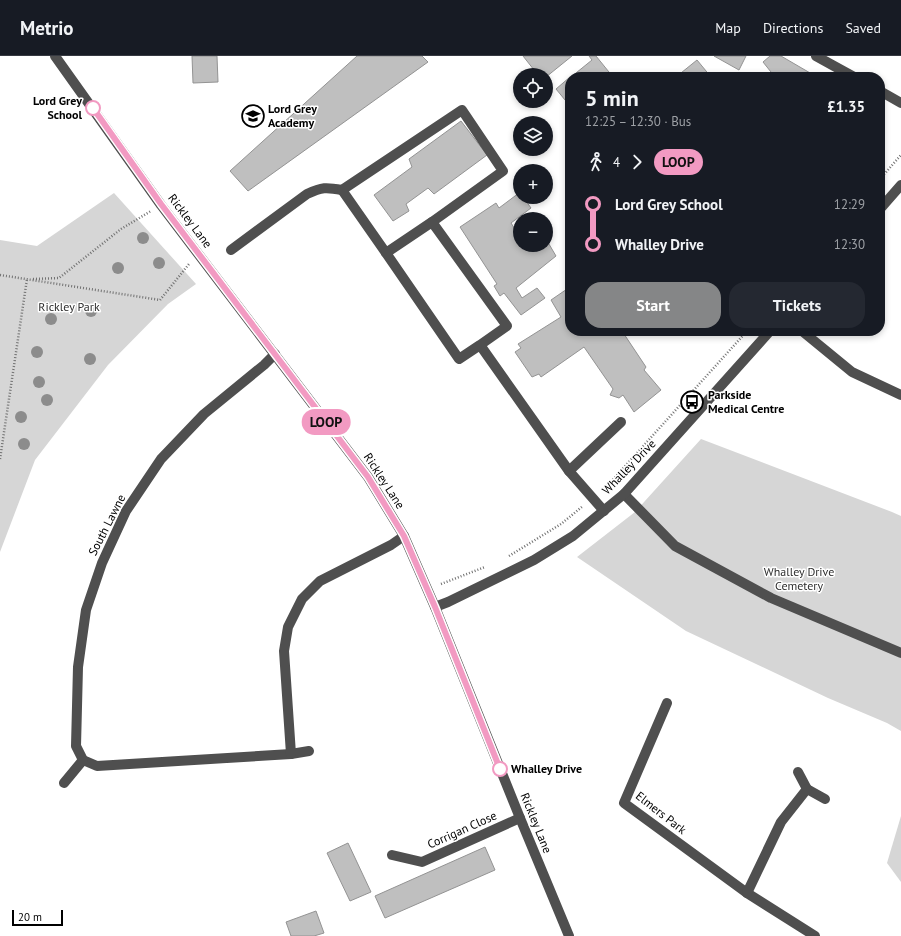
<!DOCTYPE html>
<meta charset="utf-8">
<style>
:root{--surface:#171b24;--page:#242831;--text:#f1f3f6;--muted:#9ea1a6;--line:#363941;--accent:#858687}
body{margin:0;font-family:"PT Sans",sans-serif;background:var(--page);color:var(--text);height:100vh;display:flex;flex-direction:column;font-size:15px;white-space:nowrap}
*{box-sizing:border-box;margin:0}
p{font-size:13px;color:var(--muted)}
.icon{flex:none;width:22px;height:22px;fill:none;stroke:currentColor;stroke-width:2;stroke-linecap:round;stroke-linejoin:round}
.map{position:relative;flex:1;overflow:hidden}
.sheet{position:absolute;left:565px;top:16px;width:320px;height:264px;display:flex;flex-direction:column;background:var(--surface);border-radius:16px;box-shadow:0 2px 6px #0003}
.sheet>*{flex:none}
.badge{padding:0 8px;border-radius:13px;font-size:14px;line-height:26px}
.controls{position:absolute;left:513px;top:12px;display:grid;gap:8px}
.controls a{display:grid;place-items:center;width:40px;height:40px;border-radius:50%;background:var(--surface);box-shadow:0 2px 6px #0003;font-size:20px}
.scale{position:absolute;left:12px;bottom:10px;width:51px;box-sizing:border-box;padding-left:4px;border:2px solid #000;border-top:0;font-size:11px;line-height:14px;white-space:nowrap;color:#000;-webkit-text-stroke:3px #fff;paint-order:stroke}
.map>.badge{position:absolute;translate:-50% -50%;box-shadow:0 0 0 2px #fff}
.legs{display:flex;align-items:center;gap:6px;height:44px;padding:0 20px;font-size:13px}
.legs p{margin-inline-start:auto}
.summary{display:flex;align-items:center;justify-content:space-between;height:68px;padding:0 20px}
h1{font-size:22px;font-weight:700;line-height:30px}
.primary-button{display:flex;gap:8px;margin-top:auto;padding:8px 20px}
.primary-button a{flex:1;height:46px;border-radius:16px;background:var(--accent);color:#fff;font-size:16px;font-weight:700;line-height:46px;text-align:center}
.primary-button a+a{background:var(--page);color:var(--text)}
ul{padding:0 20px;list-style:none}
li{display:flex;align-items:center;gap:14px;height:40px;font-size:15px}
li i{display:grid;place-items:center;width:6px;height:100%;margin:0 5px;background:currentColor}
li i::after{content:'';width:10px;height:10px;margin:-5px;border:3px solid;border-radius:50%;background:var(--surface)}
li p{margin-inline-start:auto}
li:first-child i{background:linear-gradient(#0000 50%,currentColor 0)}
li:last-child i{background:linear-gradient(currentColor 50%,#0000 0)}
header{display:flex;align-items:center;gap:24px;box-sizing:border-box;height:56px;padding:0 20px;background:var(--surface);border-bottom:1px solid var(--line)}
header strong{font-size:19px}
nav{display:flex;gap:22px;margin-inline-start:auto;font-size:14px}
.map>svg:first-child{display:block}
</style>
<header>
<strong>Metrio</strong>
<nav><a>Map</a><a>Directions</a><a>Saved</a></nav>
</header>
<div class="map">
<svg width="901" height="880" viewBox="0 0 901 880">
<rect width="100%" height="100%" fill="#fff"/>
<g fill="#d6d6d6">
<path d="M114,137L196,228L168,248L108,309L35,404L0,496V184L37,190Z"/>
<path d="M701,383L892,456L901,460V675L887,667L828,642L686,575L577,501L635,456Z"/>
<path d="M901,760V826L887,807Z"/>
</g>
<g fill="#bfbfbf" stroke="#939393">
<path d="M192,0H217L218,26L193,27Z"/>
<path d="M357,0H422L428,6L248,135L230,115Z"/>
<path d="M523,0H572L546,21V19H538Z"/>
<path d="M589,0H596L613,21H571L592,4Z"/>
<path d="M714,0H746L739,14Z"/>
<path d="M770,0H781L817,21H775L763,6Z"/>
<path d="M697,4L711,21H676Z"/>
<path d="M570,21V50L556,33Z"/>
<path d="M461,65L487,99L434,138L428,132L406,148L409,155L393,165L374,139L412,111L409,103Z"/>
<path d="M519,137L520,141H523L531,152L511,167L520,181V189H525L526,190L527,189H546V183L556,200L516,232L522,242L537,232L545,242L521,259L504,237L500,240L494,230L497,228L460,171L496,147L499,152Z"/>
<path d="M570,231V275H622L646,311L644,314L661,334L634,356L623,339L619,342L610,339L613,333L584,291L541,321L539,318L532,321L515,296L521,292L518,288L561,261L551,244Z"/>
<path d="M348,787L371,836L350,845L327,797Z"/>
<path d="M485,791L495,814L385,862L375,840Z"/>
<path d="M316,855L324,877L314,880H291L286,866Z"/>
</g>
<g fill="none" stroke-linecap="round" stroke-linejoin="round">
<g stroke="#717171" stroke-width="2.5" stroke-dasharray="1 2" stroke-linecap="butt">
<path d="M880,123L901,99"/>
<path d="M0,219L160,244L189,208"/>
<path d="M33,223L59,222L121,173L151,155"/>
<path d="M0,403L27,223"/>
<path d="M602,434L609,428L747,275"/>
<path d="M509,500L561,468L583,450"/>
<path d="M441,528L485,511"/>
</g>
<g stroke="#4f4f4f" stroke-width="10">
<path d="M55,0L161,149L368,421L404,480L435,551L520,762L569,880"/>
<path d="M816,0L854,21"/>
<path d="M880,35L901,47"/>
<path d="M880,153L901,129"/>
<path d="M231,194L307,138C322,131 326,131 342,134"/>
<path d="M386,197L342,134L462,54L503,115L432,166"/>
<path d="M802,275L852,316L901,339"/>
<path d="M480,289L507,270L432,166L386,197L459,303L480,289L569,415L604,455"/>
<path d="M275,298L264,309L204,358L161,403L126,455L102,507L86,554L78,611L76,690L83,704L97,710L291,698L309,695"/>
<path d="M569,415L621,366"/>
<path d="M624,438L675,490L771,542L901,597"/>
<path d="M435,551L448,546L534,504L573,480L624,438L770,275"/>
<path d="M667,647L624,747L747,837L815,880"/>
<path d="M291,698L284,595L288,571L302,543L320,525L391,489L404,480"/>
<path d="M798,716L807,733L825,743"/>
<path d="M64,727L83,704"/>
<path d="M392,799L422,806L520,762"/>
<path d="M747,837L781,766L807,733"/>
</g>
</g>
<g fill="#8c8c8c">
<circle cx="143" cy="182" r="6"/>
<circle cx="159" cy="207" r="6"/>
<circle cx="118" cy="212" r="6"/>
<circle cx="91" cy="255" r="6"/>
<circle cx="51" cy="263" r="6"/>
<circle cx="37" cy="296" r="6"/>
<circle cx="90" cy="303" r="6"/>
<circle cx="39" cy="326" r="6"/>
<circle cx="47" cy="344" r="6"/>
<circle cx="21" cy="361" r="6"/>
<circle cx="24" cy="388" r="6"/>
</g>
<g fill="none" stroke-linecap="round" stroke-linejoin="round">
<g stroke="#fff" stroke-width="9">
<path id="line-1" d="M93,52L161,148L368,421L404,480L435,551L500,713"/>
</g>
<use href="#line-1" stroke="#f29ac2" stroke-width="6"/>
</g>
<defs>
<g id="school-ring" transform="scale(1.15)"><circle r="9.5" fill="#fff" stroke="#000" stroke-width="1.5"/><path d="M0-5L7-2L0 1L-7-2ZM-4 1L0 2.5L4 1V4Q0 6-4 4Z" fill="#000"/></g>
<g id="bus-ring" transform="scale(1.15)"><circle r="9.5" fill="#fff" stroke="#000" stroke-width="1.5"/><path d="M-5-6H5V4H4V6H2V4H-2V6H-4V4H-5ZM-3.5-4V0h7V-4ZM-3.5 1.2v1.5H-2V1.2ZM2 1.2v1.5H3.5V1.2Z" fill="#000"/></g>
</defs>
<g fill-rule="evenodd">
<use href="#school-ring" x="253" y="60"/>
<use href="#bus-ring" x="692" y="346"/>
</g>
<g fill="#fff" stroke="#f29ac2" stroke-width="2">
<circle cx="93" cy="52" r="7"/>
<circle cx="500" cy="713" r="7"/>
</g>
<g text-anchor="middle" stroke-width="3" stroke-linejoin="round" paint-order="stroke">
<g font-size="12" font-weight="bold" fill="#000" stroke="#fff" text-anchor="end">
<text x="82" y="49">Lord Grey<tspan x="82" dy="14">School</tspan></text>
<text x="511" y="717" text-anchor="start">Whalley Drive</text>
</g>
<g font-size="12" font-weight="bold" fill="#000" stroke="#fff" text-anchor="start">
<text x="268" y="57">Lord Grey<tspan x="268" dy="14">Academy</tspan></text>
<text x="708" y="343">Parkside<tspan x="708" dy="14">Medical Centre</tspan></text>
</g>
<g font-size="12" fill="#000" stroke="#fff">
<text transform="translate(190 165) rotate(53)" y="4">Rickley Lane</text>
<text transform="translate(629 411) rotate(-46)" y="4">Whalley Drive</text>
<text transform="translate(384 425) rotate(57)" y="4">Rickley Lane</text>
<text transform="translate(107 469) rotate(-63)" y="4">South Lawne</text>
<text transform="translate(661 757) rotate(38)" y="4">Elmers Park</text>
<text transform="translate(536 767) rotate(68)" y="4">Rickley Lane</text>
<text transform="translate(462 774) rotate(-24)" y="4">Corrigan Close</text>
</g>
<g font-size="12" fill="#2d2d2d" stroke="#fff">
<text x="69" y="255">Rickley Park</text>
<text x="799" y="520">Whalley Drive<tspan x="799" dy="14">Cemetery</tspan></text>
</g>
</g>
</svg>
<div class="controls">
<a><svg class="icon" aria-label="locate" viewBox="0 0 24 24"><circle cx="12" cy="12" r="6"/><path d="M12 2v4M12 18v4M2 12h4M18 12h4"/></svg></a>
<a><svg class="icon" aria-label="layers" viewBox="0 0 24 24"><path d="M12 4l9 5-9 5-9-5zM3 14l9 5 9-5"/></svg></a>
<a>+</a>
<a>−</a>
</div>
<div class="scale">20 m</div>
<b class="badge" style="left:326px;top:366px;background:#f29ac2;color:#111">LOOP</b>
<section class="sheet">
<div class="summary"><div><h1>5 min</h1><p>12:25 – 12:30 · Bus</p></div><b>£1.35</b></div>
<div class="legs"><svg class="icon" aria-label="walk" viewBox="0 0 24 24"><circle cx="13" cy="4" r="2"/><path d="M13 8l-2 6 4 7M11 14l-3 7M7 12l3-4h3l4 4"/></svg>4<svg class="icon" aria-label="forward" viewBox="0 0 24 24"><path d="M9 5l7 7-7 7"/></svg><b class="badge" style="background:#f29ac2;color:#111">LOOP</b></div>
<ul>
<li><i style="color:#f29ac2"></i><b>Lord Grey School</b><p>12:29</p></li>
<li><i style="color:#f29ac2"></i><b>Whalley Drive</b><p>12:30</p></li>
</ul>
<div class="primary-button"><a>Start</a><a>Tickets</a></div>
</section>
</div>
